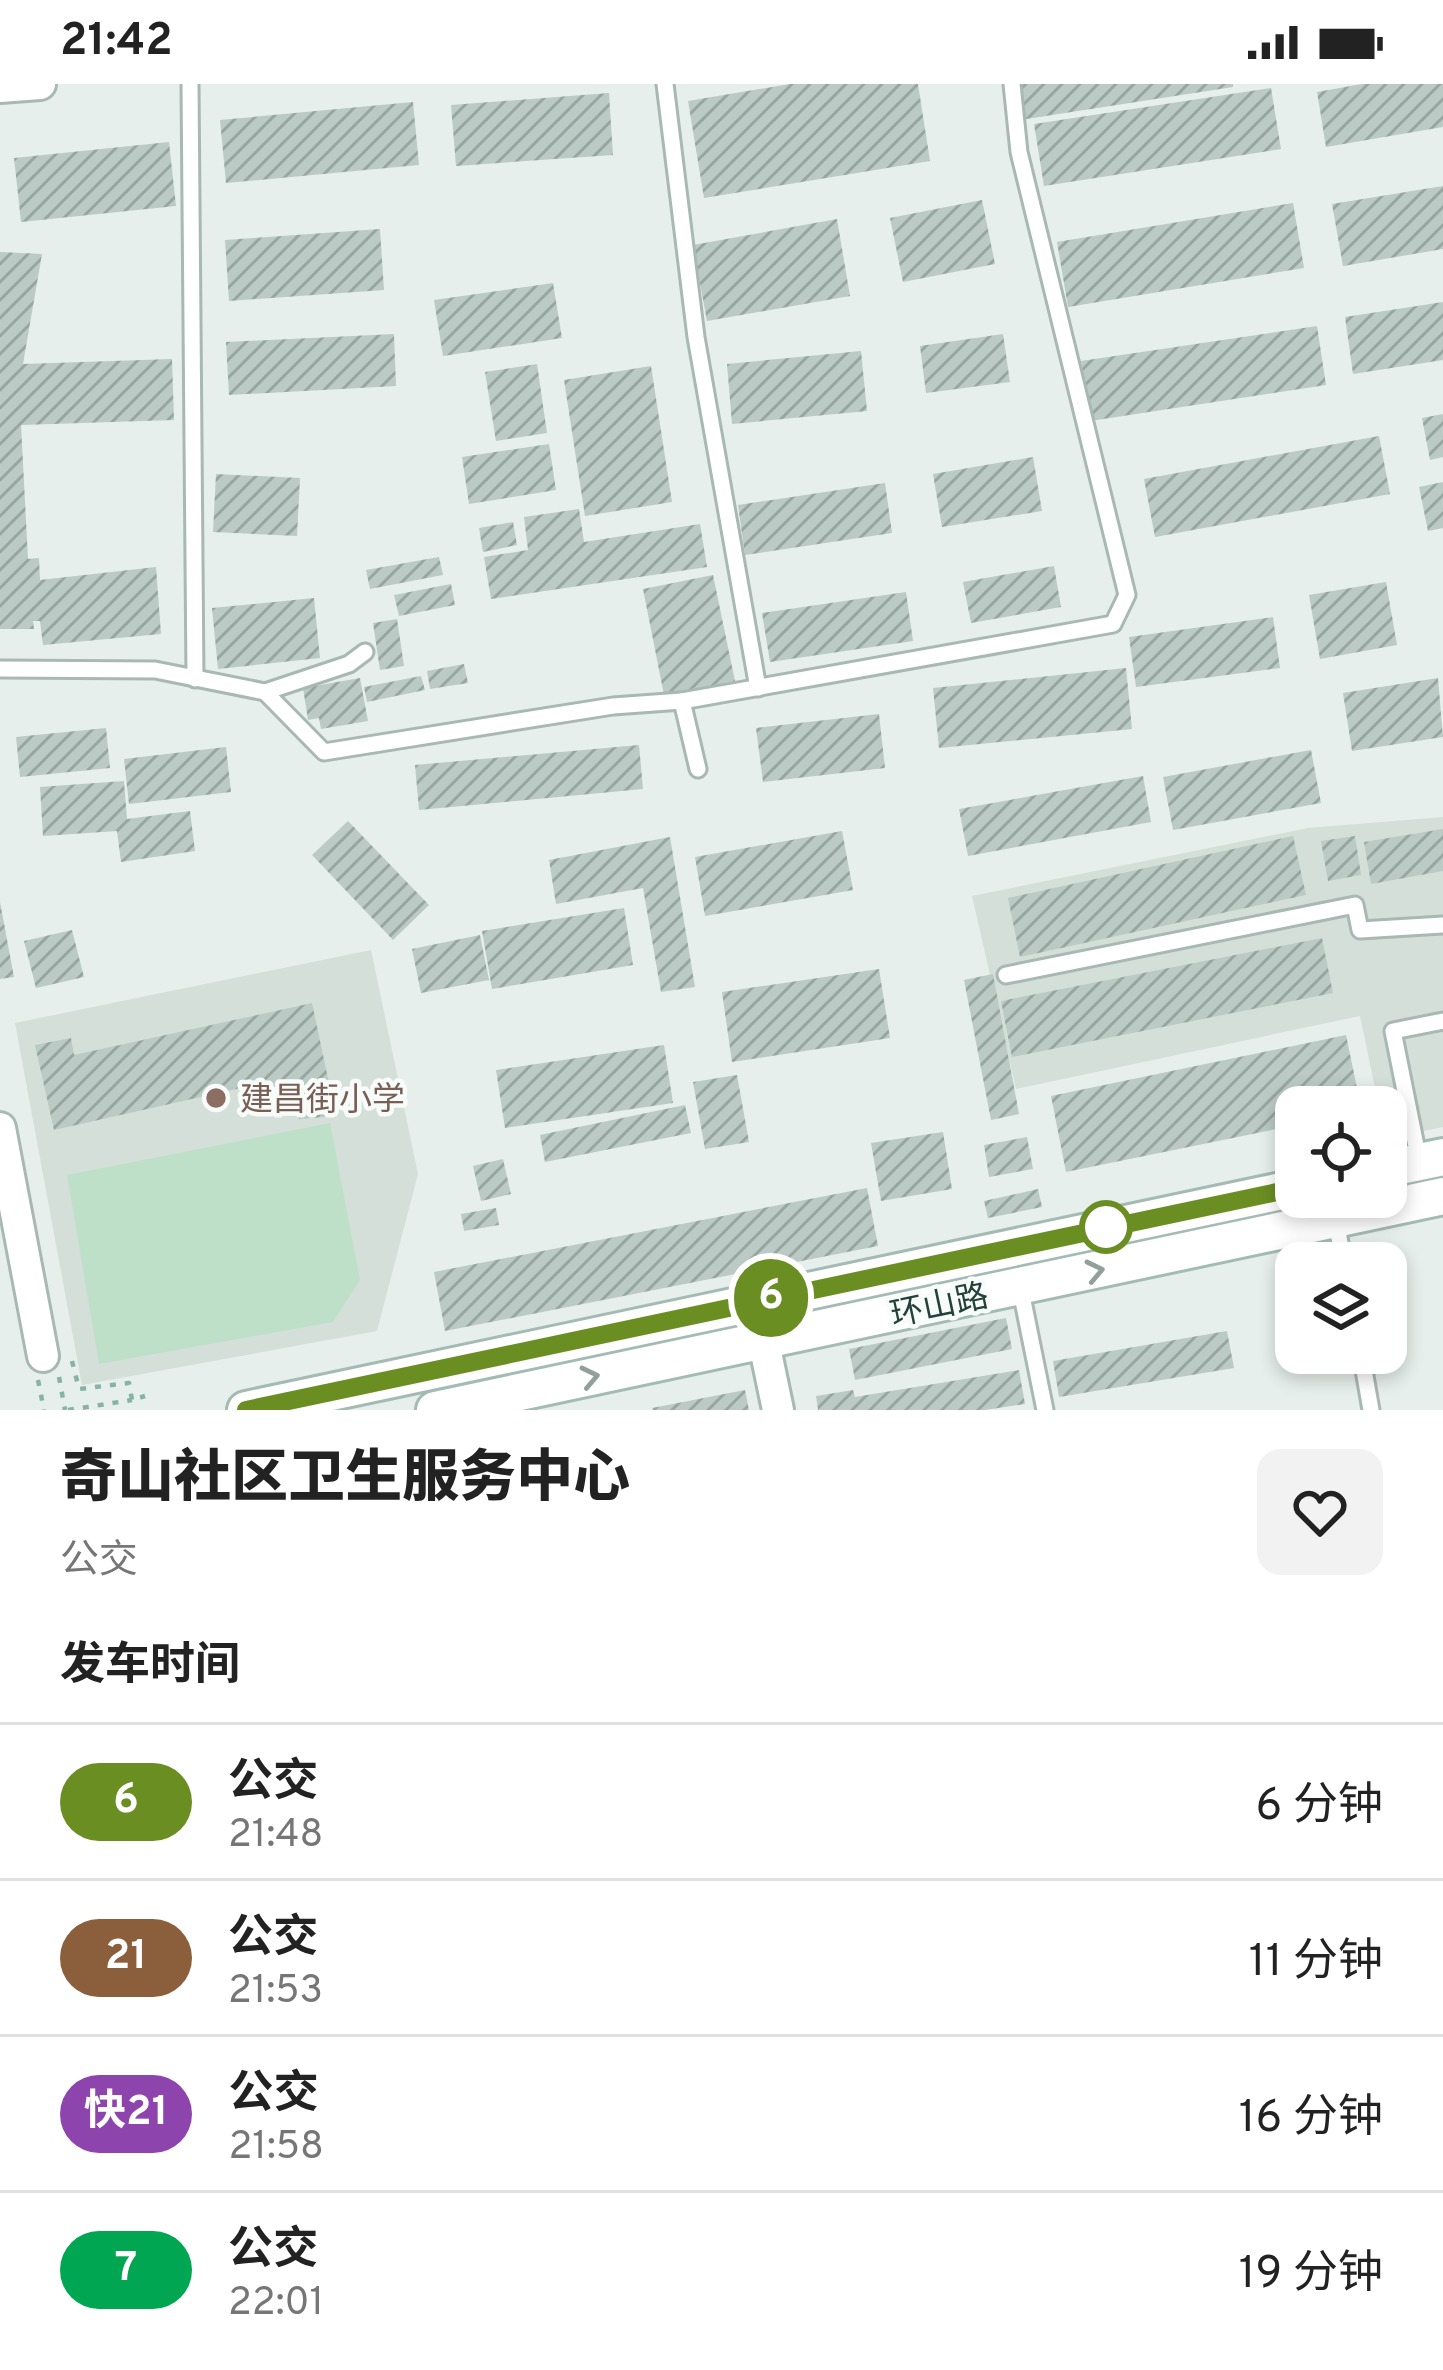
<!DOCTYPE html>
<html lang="zh">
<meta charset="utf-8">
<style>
:root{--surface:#fff;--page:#f2f2f2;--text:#222;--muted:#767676;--line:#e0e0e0}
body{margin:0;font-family:Overpass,"Noto Sans SC",sans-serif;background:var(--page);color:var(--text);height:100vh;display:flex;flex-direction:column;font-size:45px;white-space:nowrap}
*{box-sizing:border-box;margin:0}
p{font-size:39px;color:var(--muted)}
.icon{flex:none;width:66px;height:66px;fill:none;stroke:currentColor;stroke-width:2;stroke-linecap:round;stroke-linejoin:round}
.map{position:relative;height:1326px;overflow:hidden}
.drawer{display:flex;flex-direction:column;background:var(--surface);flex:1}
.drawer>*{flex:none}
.badge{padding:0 24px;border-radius:39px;font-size:42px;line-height:78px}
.tools{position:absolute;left:1275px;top:1002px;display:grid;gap:24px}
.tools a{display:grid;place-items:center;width:132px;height:132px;border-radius:24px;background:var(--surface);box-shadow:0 6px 18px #0003;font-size:60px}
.map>.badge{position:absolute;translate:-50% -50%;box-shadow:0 0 0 6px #fff}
h2{padding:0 60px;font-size:45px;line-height:108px}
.round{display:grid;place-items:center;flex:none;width:126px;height:126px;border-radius:24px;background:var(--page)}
.summary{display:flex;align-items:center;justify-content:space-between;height:204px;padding:0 60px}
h1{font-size:57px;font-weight:800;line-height:90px}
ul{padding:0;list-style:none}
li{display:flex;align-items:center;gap:36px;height:156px;padding:0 60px;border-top:3px solid var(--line)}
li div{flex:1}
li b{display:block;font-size:45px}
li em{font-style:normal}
li .badge{min-width:132px;font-weight:700;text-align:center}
.status{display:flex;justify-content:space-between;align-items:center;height:84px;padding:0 60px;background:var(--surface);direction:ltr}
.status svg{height:33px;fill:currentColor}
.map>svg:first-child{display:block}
</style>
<div class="status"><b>21:42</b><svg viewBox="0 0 49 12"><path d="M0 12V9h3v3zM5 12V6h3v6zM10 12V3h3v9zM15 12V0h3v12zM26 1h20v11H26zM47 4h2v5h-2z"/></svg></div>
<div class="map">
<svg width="1443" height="1326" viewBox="0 0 1443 1326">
<defs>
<pattern id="building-hatch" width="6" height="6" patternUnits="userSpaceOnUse" patternTransform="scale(3)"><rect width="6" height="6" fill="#bbcac4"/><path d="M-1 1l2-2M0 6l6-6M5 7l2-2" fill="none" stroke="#98a6a0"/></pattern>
</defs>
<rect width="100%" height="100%" fill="#e6efeb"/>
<g fill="#d4dfda">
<path d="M1443,733V1043L1386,1055V1023H1379L1360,932L1016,1005L972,812L1308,744Z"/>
<path d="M371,866L418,1090L377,1247L82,1301L15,939Z"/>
</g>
<path fill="#bfe0c8" d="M330,1039L360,1196L333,1238L99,1280L67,1091Z"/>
<g fill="url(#building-hatch)">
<path d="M790,0H918L930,77L704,114L688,17Z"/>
<path d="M1015,0H1233V3L1020,36Z"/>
<path d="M1362,0H1443V43L1326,63L1317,8Z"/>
<path d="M1271,4L1281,65L1044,102L1034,40Z"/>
<path d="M609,9L613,71L456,82L451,21Z"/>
<path d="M413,18L419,81L226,99L220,36Z"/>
<path d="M169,58L176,122L21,138L14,74Z"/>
<path d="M1443,102V165L1343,182L1332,120Z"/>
<path d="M982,116L995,180L903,198L890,134Z"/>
<path d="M1293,119L1304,184L1068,223L1057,158Z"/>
<path d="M837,135L850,212L707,237L693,161Z"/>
<path d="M380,145L384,206L229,217L225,156Z"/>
<path d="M0,168L42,170L23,280L172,275L174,336L21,341L28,475L39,474L40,496L156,483L161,550L43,561L40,537H33L34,545H0Z"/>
<path d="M553,199L562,254L443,272L434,216Z"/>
<path d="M1443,218V276L1353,290L1345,233Z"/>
<path d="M1317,242L1326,301L1090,337L1081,277Z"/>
<path d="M394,250L396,302L229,311L226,258Z"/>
<path d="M1003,250L1010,298L926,309L920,262Z"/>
<path d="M861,267L867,327L732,340L727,280Z"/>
<path d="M537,280L547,349L496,357L485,288Z"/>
<path d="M651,282L672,418L585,432L564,296Z"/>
<path d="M1443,330V373L1430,376L1422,334Z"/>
<path d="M1379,352L1390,410L1155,453L1144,395Z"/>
<path d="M549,360L556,406L469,420L462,373Z"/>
<path d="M1033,373L1042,427L942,443L933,390Z"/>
<path d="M216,390L300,394L297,452L213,448Z"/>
<path d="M1443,398V444L1428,447L1419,403Z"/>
<path d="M885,399L892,449L745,471L738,421Z"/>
<path d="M579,425L584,458L700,440L707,483L491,515L484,473L528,466L524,433Z"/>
<path d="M513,438L517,461L483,468L479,444Z"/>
<path d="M439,473L443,491L370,505L366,486Z"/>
<path d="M1054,482L1061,523L971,539L963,498Z"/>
<path d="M713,491L735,597L664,611L643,505Z"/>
<path d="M1386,498L1397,561L1320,575L1309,511Z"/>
<path d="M451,500L455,521L399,532L394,511Z"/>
<path d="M906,508L913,557L770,578L762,529Z"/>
<path d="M314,514L320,574L218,585L212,524Z"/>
<path d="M1273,533L1280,584L1136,603L1129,553Z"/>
<path d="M397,535L404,582L380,586L373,539Z"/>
<path d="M464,580L468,599L430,605L427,587Z"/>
<path d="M1126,584L1132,645L939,664L933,604Z"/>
<path d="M421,592L425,606L367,618L364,603Z"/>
<path d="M360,594L368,637L321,645L319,634L308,636L303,604Z"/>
<path d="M1438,594L1443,653L1352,667L1343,609Z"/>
<path d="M879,630L885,684L763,698L756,644Z"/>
<path d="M106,644L110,684L20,693L16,653Z"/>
<path d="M639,661L643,705L419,726L415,681Z"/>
<path d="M226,663L231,708L129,720L124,675Z"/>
<path d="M1311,666L1321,719L1173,746L1163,693Z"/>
<path d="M1143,692L1151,738L968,772L959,725Z"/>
<path d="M124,697L127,735L190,727L195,767L121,778L117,747L43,752L40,703Z"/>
<path d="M348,737L429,821L393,856L312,771Z"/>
<path d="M1443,745V787L1371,800L1364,758Z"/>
<path d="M842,747L853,806L705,832L695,773Z"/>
<path d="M1293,752L1306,811L1020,873L1008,814Z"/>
<path d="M1355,752L1361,791L1328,797L1321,757Z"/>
<path d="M670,753L695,903L661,908L643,804L556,820L549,776Z"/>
<path d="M0,818L14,893L0,895Z"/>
<path d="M624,824L633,881L492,905L482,847Z"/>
<path d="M72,846L84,893L36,904L24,857Z"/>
<path d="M480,851L489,896L421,909L412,865Z"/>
<path d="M1322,854L1333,909L1012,973L1001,917Z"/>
<path d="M879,885L890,954L732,978L722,908Z"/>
<path d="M993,890L1019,1030L991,1036L964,896Z"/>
<path d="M312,919L336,1032L299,1035L297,1024L287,1026L254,1001L54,1046L35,961L71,954L74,971Z"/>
<path d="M1346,951L1361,1023H1296V1041L1066,1088L1051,1012Z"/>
<path d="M664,961L673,1019L505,1044L496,986Z"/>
<path d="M737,991L749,1058L705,1065L693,998Z"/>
<path d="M685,1021L691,1049L545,1078L540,1051Z"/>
<path d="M943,1048L952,1105L881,1117L871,1059Z"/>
<path d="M1027,1053L1033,1085L989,1093L984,1061Z"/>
<path d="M503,1075L511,1110L481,1117L473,1082Z"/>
<path d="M867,1104L878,1162L445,1247L434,1188Z"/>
<path d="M1038,1105L1042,1123L988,1134L984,1117Z"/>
<path d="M496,1124L499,1141L464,1147L461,1130Z"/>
<path d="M1006,1234L1012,1265L855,1296L849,1265Z"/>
<path d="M1227,1247L1234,1284L1059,1313L1053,1277Z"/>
<path d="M1019,1286L1025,1320L985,1326H818L816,1312L853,1306L855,1313Z"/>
<path d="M745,1306L749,1326H653L652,1324Z"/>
</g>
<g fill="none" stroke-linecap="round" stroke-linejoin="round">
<g stroke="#a8b8b2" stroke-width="21">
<g id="lane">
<path d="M190,0L195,595"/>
<path d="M665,0L696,253L758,604"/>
<path d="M0,585L155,586L265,608L324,668L613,622L682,617L698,685"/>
<path d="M265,608L349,580L365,568"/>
<path d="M682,617L1113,540L1127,511L1019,68L1012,0"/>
<path d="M1006,891L1355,821L1360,846L1443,841"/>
<path d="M1419,1077L1393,947L1443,937"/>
<path d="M1331,1113L1344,1179"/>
<path d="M1020,1202L1045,1326"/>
<path d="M1361,1269L1371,1326"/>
</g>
</g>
<g stroke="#a8b8b2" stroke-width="36">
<g id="street">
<path d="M0,3L40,0"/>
<path d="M0,1044L43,1272"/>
<path d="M759,1235L778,1326"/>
</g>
</g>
<g stroke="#a4bbb3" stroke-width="42">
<g id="secondary">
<path d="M1386,1085L1443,1073"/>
<path d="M246,1326L1296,1104"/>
<path d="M435,1326L1443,1112"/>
</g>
</g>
<g stroke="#86b3a5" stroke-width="4.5" stroke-dasharray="6 9" stroke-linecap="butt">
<path d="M72,1277L79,1305L129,1299L132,1316L145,1312"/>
<path d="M59,1293L65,1326"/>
<path d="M38,1296L44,1326"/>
<path d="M68,1326L132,1316"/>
</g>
<use href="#lane" stroke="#fff" stroke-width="15"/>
<use href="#street" stroke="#fff" stroke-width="30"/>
<use href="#secondary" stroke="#fff" stroke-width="36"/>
</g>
<defs><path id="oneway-chevron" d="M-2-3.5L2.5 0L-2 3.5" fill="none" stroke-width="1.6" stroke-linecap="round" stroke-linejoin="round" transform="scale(3)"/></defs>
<g stroke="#92a09c">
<use href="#oneway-chevron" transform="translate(1095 1187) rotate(-12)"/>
<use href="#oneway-chevron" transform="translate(590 1293) rotate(-12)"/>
</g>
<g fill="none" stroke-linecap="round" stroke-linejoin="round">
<g stroke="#fff" stroke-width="27">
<path id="line" d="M246,1326L1296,1104"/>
</g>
<use href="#line" stroke="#6b8e23" stroke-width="18"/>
</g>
<circle fill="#8d6e63" stroke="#f7fbf9" stroke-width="4.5" cx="216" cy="1014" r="12"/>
<circle fill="#fff" stroke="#6b8e23" stroke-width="6" cx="1106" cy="1143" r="24"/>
<g text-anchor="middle" stroke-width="9" stroke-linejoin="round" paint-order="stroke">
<g font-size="33" fill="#785e54" stroke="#f7fbf9" text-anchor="start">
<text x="240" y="1026">建昌街小学</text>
</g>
<g font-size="33" fill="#24423a" stroke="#f7fbf9">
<text transform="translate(939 1220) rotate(-12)" y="12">环山路</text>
</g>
</g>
</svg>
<div class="tools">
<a><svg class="icon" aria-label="locate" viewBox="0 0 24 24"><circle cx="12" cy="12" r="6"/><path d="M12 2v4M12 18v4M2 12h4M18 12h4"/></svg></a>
<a><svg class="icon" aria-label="layers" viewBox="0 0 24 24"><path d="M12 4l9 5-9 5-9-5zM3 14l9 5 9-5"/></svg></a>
</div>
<b class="badge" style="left:771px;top:1214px;background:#6b8e23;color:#fff">6</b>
</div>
<section class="drawer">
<div class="summary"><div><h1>奇山社区卫生服务中心</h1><p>公交</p></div><a class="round"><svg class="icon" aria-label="heart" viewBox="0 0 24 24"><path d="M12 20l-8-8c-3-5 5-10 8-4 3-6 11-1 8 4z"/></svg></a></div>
<h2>发车时间</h2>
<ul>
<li><span class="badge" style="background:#6b8e23;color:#fff">6</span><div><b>公交</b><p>21:48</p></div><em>6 分钟</em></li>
<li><span class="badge" style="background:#8b5e3c;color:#fff">21</span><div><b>公交</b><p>21:53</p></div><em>11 分钟</em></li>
<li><span class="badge" style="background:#8e44ad;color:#fff">快21</span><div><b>公交</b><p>21:58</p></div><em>16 分钟</em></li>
<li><span class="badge" style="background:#00a651;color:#fff">7</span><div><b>公交</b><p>22:01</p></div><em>19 分钟</em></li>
</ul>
</section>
